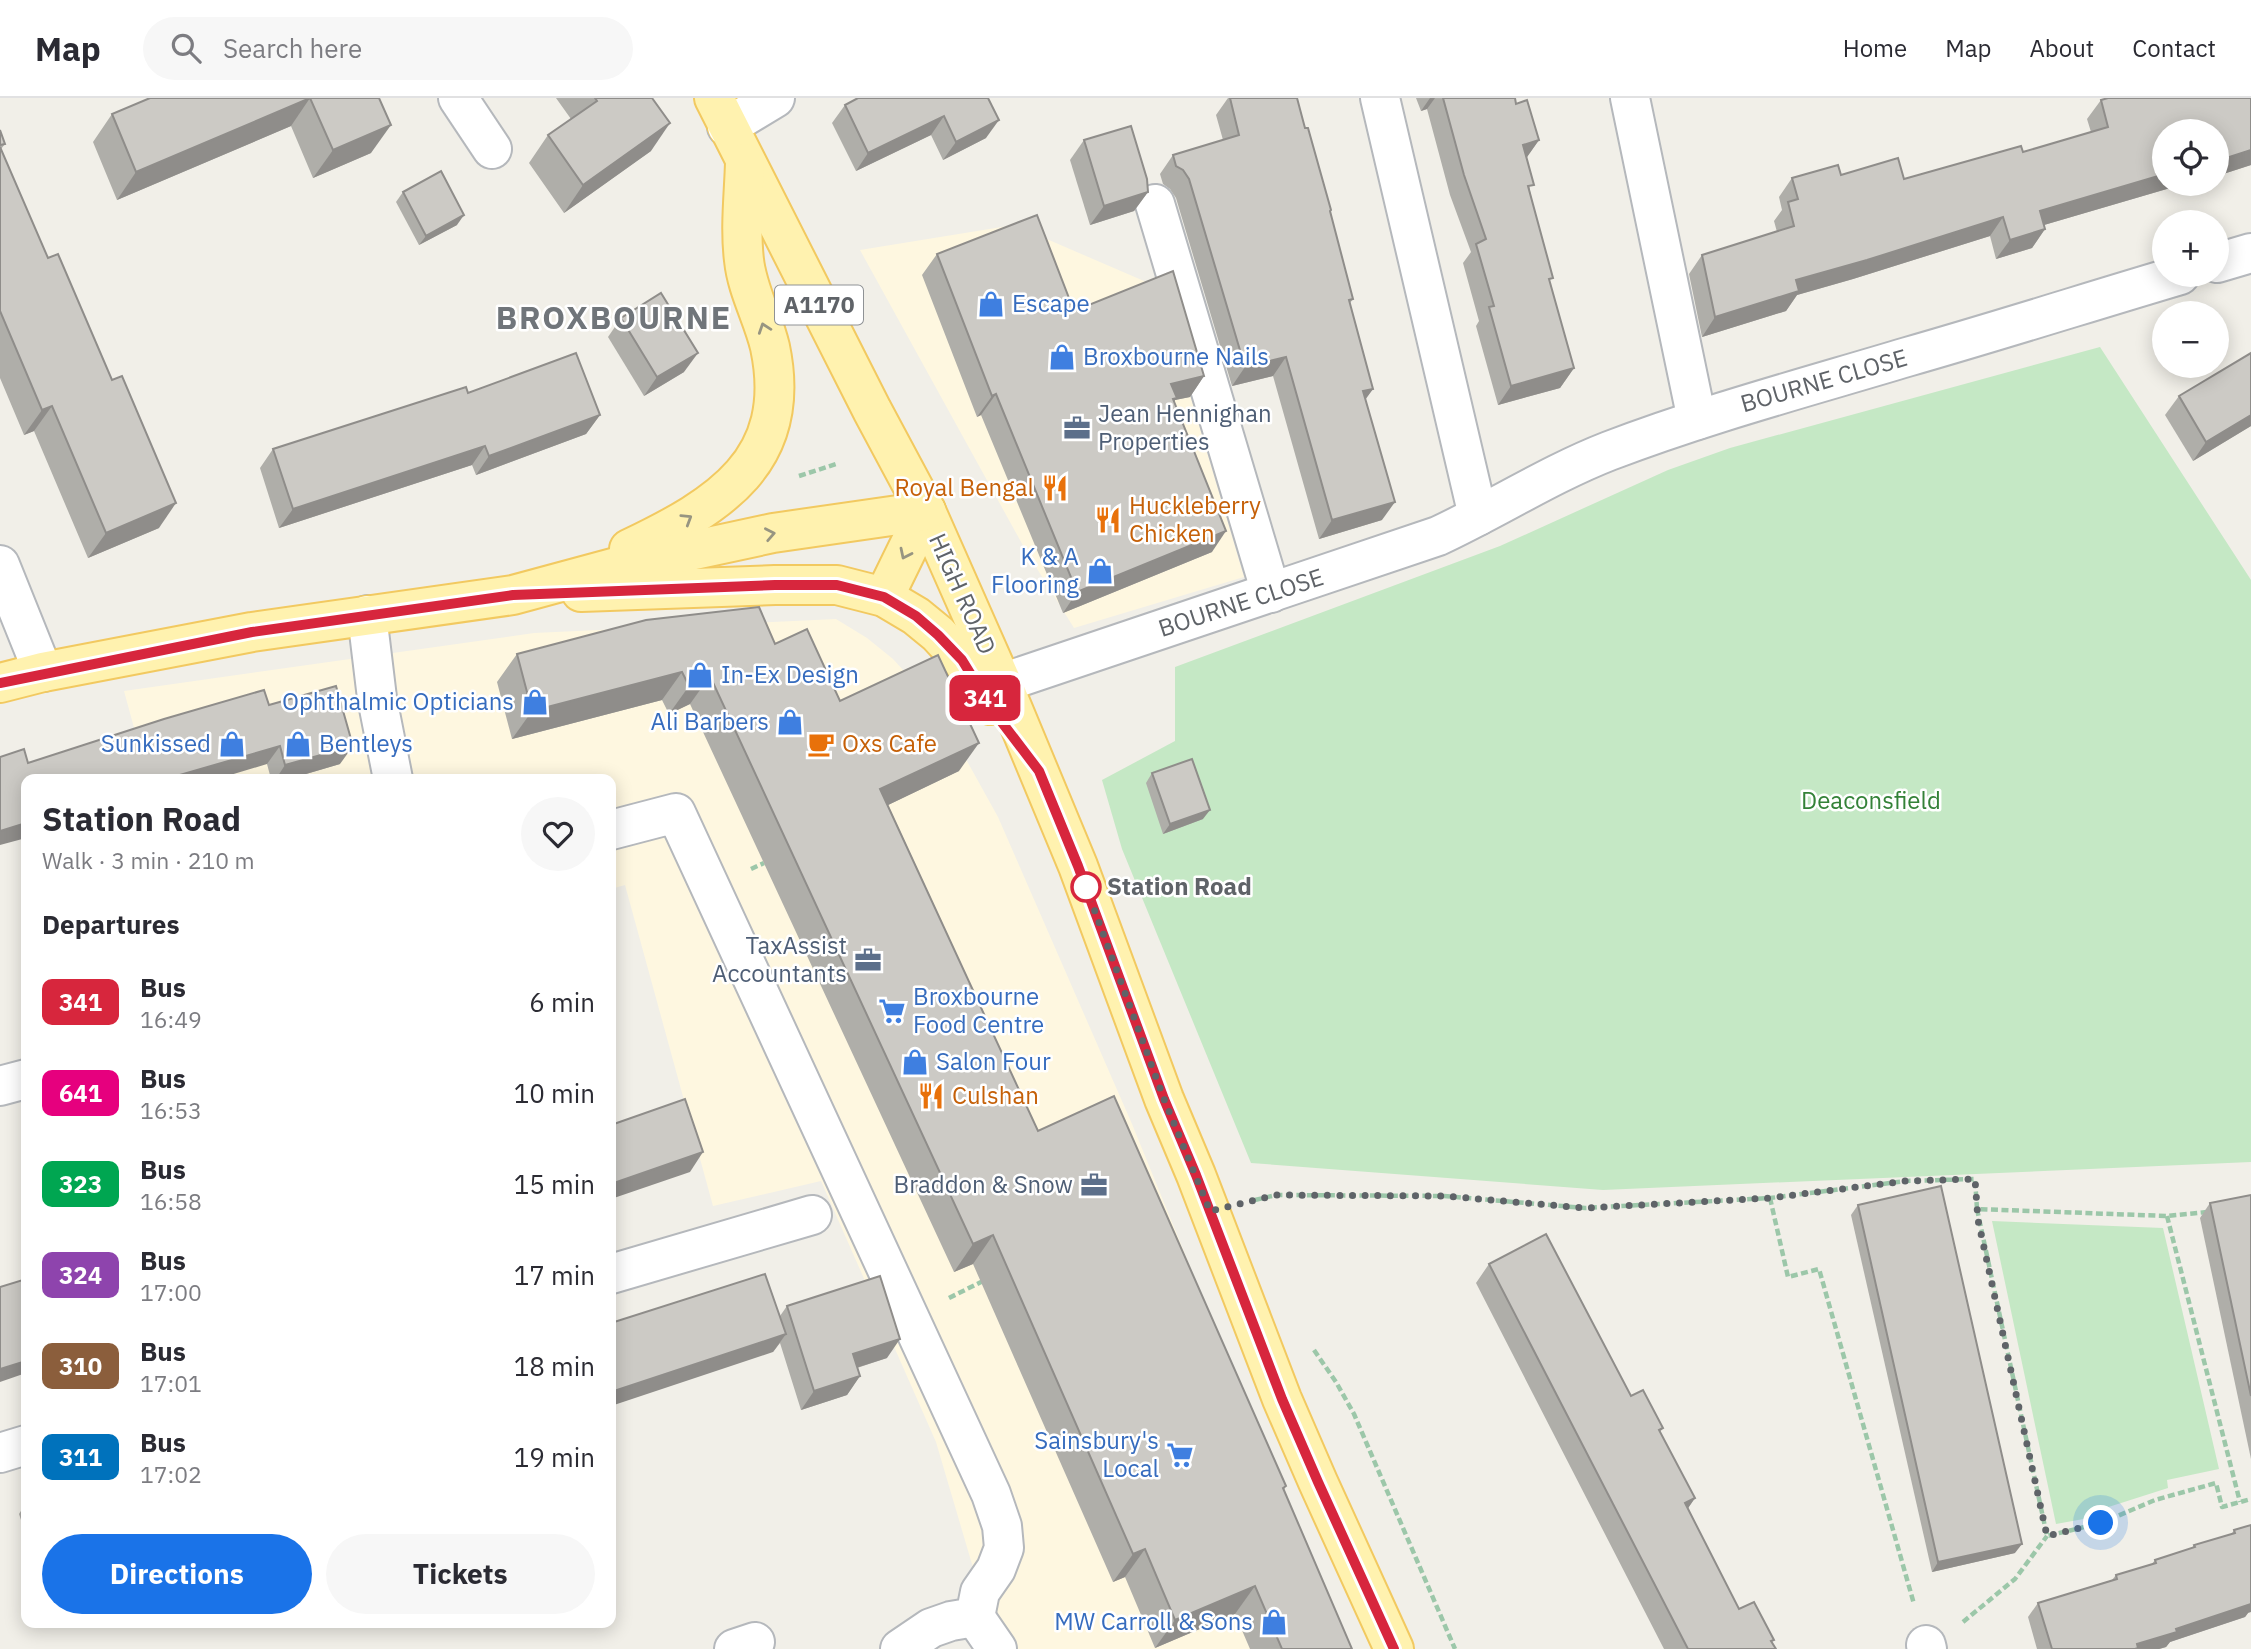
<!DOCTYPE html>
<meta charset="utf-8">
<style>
:root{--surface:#fff;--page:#f7f7f7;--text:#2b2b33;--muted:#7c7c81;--line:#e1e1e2;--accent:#1a73e8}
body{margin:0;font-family:"IBM Plex Sans",sans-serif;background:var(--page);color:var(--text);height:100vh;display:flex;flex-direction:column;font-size:26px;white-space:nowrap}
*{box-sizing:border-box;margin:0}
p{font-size:23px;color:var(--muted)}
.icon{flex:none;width:38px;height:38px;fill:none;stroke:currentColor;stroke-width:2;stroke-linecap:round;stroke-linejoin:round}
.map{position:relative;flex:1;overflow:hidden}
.drawer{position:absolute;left:21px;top:676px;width:595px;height:854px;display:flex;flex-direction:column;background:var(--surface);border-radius:14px;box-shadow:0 4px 18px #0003}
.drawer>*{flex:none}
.badge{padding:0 14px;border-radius:10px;font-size:24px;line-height:46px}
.tools{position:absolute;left:2152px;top:21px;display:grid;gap:14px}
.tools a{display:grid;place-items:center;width:77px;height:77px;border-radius:50%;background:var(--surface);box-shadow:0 4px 18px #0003;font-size:35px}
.you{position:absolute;width:35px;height:35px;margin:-18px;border:5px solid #fff;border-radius:50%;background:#1a73e8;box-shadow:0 0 0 10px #1a73e833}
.map>.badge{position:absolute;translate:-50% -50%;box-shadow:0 0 0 4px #fff}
h2{padding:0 21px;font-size:26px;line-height:63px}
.round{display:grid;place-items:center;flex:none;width:74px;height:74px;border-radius:37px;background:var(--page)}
.overview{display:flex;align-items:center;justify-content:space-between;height:119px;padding:0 21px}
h1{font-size:33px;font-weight:700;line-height:52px}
.primary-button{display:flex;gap:14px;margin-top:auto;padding:14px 21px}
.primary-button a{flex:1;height:80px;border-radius:42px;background:var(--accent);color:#fff;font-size:28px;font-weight:700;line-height:80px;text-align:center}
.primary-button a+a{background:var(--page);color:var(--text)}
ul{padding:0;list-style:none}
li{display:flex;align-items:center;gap:21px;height:91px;padding:0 21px}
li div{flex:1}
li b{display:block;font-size:26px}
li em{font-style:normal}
li .badge{min-width:77px;font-weight:700;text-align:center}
header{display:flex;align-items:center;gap:42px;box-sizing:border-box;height:98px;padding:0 35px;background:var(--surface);border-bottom:2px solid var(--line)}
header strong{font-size:33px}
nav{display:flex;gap:38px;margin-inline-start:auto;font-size:24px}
.search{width:490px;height:63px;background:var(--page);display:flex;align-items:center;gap:18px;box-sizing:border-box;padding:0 24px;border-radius:38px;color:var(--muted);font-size:26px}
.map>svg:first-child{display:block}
</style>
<header>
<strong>Map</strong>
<div class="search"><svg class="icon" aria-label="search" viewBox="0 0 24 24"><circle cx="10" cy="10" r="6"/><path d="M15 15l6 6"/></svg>Search here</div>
<nav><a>Home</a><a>Map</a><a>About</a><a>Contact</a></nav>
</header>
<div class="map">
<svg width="2251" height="1551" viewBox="0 0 2251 1551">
<rect width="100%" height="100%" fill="#f1efe8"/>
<g fill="#fef7e0">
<path d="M1014,127L1158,189L1244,479L1074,530L1026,453L860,152Z"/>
<path d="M836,521L867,540L893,561L937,609L998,719L1132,1026L1346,1551H997L936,1344L821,1083L713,1108L625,787L611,791V681H148L124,593L534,535Z"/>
</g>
<g fill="#c5e8c5">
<path d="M2100,249L2251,482V1064L1603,1092L1251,1065L1122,751L1102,682L1175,643V569L1500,448L1668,372L1730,350Z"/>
<path d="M1992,1123L2163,1130L2219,1371L2167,1382L2168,1390L2096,1413L2089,1420L2056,1426Z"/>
</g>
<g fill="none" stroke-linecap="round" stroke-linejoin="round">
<g stroke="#b5b8bc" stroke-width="42">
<g id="minor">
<path d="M458,0L492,51"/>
<path d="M1380,0L1478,418"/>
<path d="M1630,0L1697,322"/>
<path d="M727,29L775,0"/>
<path d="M1155,106L1271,495"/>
<path d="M2217,165L2251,155"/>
<path d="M0,467L43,574"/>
<path d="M367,517L377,600L393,681"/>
<path d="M1002,585L1438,438C1496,411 1550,376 1609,353C1706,316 1807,289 1907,259C1998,233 2089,204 2180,177"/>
<path d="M611,732L676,715L991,1396L1002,1428L1004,1450L996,1471L980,1494L975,1519L951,1523L931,1530L900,1551"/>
<path d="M0,988L26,981"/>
<path d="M611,1176L812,1117"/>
<path d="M0,1355L26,1347"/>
<path d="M975,1519L997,1551"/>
<path d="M1926,1547L1927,1551"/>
<path d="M734,1551L755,1544"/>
</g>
</g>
<g stroke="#f2c960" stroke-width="42">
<g id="major">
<path d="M714,0L872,312L926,413L1002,585L1078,768L1164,1001L1196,1077L1282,1301L1318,1384L1394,1551"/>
<path d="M629,451C719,408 794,363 770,249C763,219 747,192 744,162C740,130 744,97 745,65"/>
<path d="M581,494L775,487H837L884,499L916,518L938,536L962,562L990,607"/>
<path d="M884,499L926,413"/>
<path d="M0,585L43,574L252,534L513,497L620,468L773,435L926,413"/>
</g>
</g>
<g stroke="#9cc7a9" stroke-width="4.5" stroke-dasharray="7 3.5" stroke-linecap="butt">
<path d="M799,378L836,366"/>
<path d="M751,771L764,765"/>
<path d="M1770,1100L1788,1179L1819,1171L1914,1506"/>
<path d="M1255,1102L1276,1097L1444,1098L1585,1110L1770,1100L1906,1083L1975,1081L1977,1111L2167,1118L2207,1114"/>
<path d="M1977,1111L2047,1438L2101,1425L2155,1402L2216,1385L2222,1409L2251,1401"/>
<path d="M2167,1118L2240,1404"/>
<path d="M949,1200L985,1182"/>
<path d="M1314,1252L1336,1284L1354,1316L1455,1551"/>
<path d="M1963,1524L2015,1481L2047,1438"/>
</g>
<use href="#minor" stroke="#fff" stroke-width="38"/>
<use href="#major" stroke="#fff2af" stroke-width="38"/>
</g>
<g fill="#afaea9">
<path d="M150,0H379L371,55L313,80L291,28L117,102L93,44L112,16Z"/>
<path d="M556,0H652L651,53L564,115L529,65L548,37L571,21Z"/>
<path d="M988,0L986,40L943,62L931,37L856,73L832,25L845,7Z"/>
<path d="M1228,0H1297L1305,30L1331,112L1330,114L1353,201L1350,205L1373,291L1365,301L1382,422L1319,441L1273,278L1232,288L1176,100L1170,91L1163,86L1160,76L1173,57L1223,42L1216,17Z"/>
<path d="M1416,0H1515L1516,6L1539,42L1526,60L1530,93L1550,184L1574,270L1560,290L1498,307L1476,228L1479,223L1463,165L1471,154L1450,97L1427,11L1421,13Z"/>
<path d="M2251,0V67L2217,78V33L2165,86H2192L2178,90L2177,88L2044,127L2045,131L2032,150L1996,161L1990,138L1853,181L1797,197L1786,213L1702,239L1689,176L1702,157L1777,134L1774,123L1782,112L1779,99L1792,80L1841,77L1904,81L2023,54L2091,34L2087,21L2101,2Z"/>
<path d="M0,32L5,46L1,51L159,430L88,460L34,333L24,337L0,280Z"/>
<path d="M1084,42L1148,94L1134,113L1090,127L1070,62Z"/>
<path d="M403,94L457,127L419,147L396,104Z"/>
<path d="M937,156L1074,213L1204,278L1190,299L1175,302L1174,304L1212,454L1063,515L981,317L977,319L922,177Z"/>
<path d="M621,220L684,274L644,298L608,239Z"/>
<path d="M2251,255V328L2193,363L2165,317L2179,298Z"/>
<path d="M468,295L600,317L586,336L476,377L472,367L279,430L260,370L273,351Z"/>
<path d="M775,546L840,603L959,673L888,707L1038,1033L1286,1388L1284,1392L1352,1551H1250L1235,1516L1155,1550L1125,1479L1113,1484L973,1166L954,1174L690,606L669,616L662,602L512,641L497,584L517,556Z"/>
<path d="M269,607L340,666L289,681H271L267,666L28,665Z"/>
<path d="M1152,675L1203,721L1163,736L1146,685Z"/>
<path d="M2251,1097V1361L2200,1120L2210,1105Z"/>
<path d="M1858,1107L2015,1455L1932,1474L1851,1117Z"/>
<path d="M1489,1166L1631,1298L1663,1330L1660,1334L1695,1400L1688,1410L1739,1511L1774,1542L1772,1544L1776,1551H1664L1476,1185Z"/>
<path d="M787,1208L887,1260L857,1270L860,1278L847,1297L801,1312L780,1245L773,1254L780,1218Z"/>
<path d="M26,1405V1437L19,1416Z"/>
<path d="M2234,1432L2248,1515L2245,1519L2170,1544L2166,1549L2159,1551H2037L2028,1519L2038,1505L2112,1482L2116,1477L2152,1466L2155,1462L2192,1450L2194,1447L2231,1437Z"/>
</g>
<g fill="#8f8d8a">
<path d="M310,0L291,28L117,102L136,74Z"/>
<path d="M1430,0H1435L1427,11L1421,13Z"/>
<path d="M944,18L931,37L856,73L868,55Z"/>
<path d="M999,22L986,40L943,62L956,44Z"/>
<path d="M670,25L651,53L564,115L583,87Z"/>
<path d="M391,27L371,55L313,80L333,52Z"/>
<path d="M1539,42L1525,62L1523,47Z"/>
<path d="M2251,52V67L2217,78V63Z"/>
<path d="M2165,76V86H2179L2177,88L2027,132L2040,113Z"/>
<path d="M2182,86H2192L2178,90Z"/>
<path d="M1148,94L1134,113L1090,127L1104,108Z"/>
<path d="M464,117L457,127L419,147L426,138Z"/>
<path d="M2003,119L1990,138L1853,181L1797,197L1786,213L1702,239L1715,219L1796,182Z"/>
<path d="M2045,131L2032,150L1996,161L2010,142Z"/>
<path d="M698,255L684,274L644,298L657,279Z"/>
<path d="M1286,259L1273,278L1232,288L1245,269Z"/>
<path d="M1574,270L1560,290L1498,307L1511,288Z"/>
<path d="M1204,278L1190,299L1175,302L1162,321L1171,286Z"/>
<path d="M1373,291L1360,309L1363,293Z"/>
<path d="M996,296L981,317L977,319L992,298Z"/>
<path d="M52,308L34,333L24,337L42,312Z"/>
<path d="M600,317L586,336L476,377L489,358Z"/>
<path d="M2251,317V328L2193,363L2206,344Z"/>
<path d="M485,348L472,367L279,430L293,411Z"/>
<path d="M1395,404L1382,422L1319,441L1332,422Z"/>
<path d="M176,405L159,430L88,460L106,435Z"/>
<path d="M1226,433L1212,454L1063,515L1077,494Z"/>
<path d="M682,574L662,602L512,641L532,613Z"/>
<path d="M710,578L690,606L669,616L689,588Z"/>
<path d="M979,645L959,673L861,720L880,691Z"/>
<path d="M280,648L267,666L217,681H166Z"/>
<path d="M353,648L340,666L289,681H276L285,667Z"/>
<path d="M1210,712L1203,721L1163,736L1170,726Z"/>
<path d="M26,725V740L0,747V733Z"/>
<path d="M703,1054L690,1074L611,1101V1086Z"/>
<path d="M993,1137L973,1166L954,1174L973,1146Z"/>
<path d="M786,1236L773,1254L611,1308V1294Z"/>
<path d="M900,1241L887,1260L840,1275L853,1256Z"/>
<path d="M26,1263V1275L0,1284V1271Z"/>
<path d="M860,1278L847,1297L801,1312L814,1293Z"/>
<path d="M1695,1400L1682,1419L1685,1405Z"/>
<path d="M2022,1446L2015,1455L1932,1474L1938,1464Z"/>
<path d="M1145,1451L1125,1479L1113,1484L1133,1456Z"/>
<path d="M1255,1488L1235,1516L1155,1550L1175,1522Z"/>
<path d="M2251,1506V1514L2248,1515L2245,1519L2170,1544L2166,1549L2159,1551H2133L2137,1546L2176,1531Z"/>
</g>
<g fill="#cccac5" stroke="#8f8d8a" stroke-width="2">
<path d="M150,0H310L136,74L112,16Z"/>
<path d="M310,0H379L391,27L333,52Z"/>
<path d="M595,0H652L670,25L583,87L548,37L597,3Z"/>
<path d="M858,0H988L999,22L956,44L944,18L868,55L845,7Z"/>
<path d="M1230,0H1297L1305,30H1308L1331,112L1330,113L1353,201L1349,202L1373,291L1363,293L1395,404L1332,422L1286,259L1245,269L1189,81L1183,72L1176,68L1173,57L1239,37Z"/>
<path d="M1443,0H1515L1516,6L1527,2L1539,42L1523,47L1534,87L1528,88L1553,180L1549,181L1574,270L1511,288L1489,209L1494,208L1476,146L1486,141L1464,77Z"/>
<path d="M2108,0H2251V52L2217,63V33H2165V76L2040,113L2045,131L2010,142L2003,119L1867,162L1796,182L1799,193L1715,219L1702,157L1794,128L1788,104L1798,101L1792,80L1838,67L1841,77L1898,60L1904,81L2021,48L2023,54L2108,29L2101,2Z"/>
<path d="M1131,28L1147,81L1148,94L1104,108L1084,42Z"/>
<path d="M0,32L5,46L0,47Z"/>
<path d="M0,49L48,160L58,156L112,282L122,278L176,405L106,435L52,308L42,312L0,213Z"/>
<path d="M441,73L464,117L426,138L403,94Z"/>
<path d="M1037,117L1074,213L1173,173L1204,278L1171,286L1177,300L1173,301L1226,433L1077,494L996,296L992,298L937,156Z"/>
<path d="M661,195L698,255L657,279L621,220Z"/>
<path d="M576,255L600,317L489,358L485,348L293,411L273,351L466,289L468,295Z"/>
<path d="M2251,255V317L2206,344L2179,298Z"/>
<path d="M759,509L775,546L807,531L840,603L938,557L979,645L880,691L1038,1033L1114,998L1286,1388L1283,1390L1352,1551H1282L1255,1488L1175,1522L1145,1451L1133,1456L993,1137L973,1146L710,578L689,588L682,574L532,613L517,556L646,522Z"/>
<path d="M336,588L353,648L285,667L280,648L166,681H26V725L0,733V659L24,651L28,665L164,621L264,592L269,607Z"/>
<path d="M1192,661L1210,712L1170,726L1152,675Z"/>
<path d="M685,1001L703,1054L611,1086V1027Z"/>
<path d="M1941,1088L2022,1446L1938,1464L1858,1107Z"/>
<path d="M2251,1097V1298L2210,1105Z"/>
<path d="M1546,1136L1631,1298L1643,1292L1663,1330L1659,1332L1695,1400L1685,1405L1739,1511L1754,1504L1774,1542L1771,1543L1776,1551H1688L1489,1166Z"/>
<path d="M765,1176L786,1236L611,1294V1225Z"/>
<path d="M880,1178L900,1241L853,1256L860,1278L814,1293L787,1208Z"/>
<path d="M26,1181V1263L0,1271V1189Z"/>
<path d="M2251,1427V1506L2176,1531L2177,1534L2137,1546L2138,1550L2135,1551H2052L2038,1505L2117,1481L2116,1477L2156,1465L2155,1462L2195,1449L2194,1447L2235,1435L2234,1432Z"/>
</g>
<defs><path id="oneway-chevron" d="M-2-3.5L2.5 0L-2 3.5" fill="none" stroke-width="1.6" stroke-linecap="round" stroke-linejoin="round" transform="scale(1.75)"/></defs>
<g stroke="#979581">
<use href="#oneway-chevron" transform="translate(764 230) rotate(-109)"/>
<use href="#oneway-chevron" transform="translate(687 421) rotate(-32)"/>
<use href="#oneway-chevron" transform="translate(770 436) rotate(-11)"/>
<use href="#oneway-chevron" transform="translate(905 456) rotate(116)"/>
</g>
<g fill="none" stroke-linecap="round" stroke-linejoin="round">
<g stroke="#fff" stroke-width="16">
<path id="line" d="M0,585L252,534L513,497L775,487H837L884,499L916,518L938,537L962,562L994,614L1039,673L1078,768L1164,1001L1196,1077L1282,1301L1318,1384L1394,1551"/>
</g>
<use href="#line" stroke="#d7263d" stroke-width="10"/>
<path stroke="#5f6368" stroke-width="7" stroke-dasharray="0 12.6" d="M1086,789L1164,1001L1210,1113L1276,1097L1444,1098L1585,1110L1770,1100L1906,1083L1975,1081L1978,1122L2047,1438L2101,1425"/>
</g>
<defs>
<g id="shop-bare" transform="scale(2.1)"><path d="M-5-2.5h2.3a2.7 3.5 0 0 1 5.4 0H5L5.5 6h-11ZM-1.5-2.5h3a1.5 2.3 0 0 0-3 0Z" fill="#3f7fe0" stroke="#fff" stroke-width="2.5" paint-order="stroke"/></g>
<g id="office-bare" transform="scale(2.1)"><path d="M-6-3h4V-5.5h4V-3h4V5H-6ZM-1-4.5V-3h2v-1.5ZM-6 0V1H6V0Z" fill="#5c6f8a" stroke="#fff" stroke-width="2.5" paint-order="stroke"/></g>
<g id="restaurant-bare" transform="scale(2.1)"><path d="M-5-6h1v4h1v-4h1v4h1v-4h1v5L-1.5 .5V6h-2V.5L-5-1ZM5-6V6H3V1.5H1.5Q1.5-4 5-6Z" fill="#e8710a" stroke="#fff" stroke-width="2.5" paint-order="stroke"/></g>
<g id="cafe-bare" transform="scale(2.1)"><path d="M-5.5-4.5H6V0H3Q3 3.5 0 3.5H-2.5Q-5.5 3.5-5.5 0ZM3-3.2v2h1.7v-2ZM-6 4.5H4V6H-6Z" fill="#e8710a" stroke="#fff" stroke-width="2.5" paint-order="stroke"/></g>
<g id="supermarket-bare" transform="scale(2.1)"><path d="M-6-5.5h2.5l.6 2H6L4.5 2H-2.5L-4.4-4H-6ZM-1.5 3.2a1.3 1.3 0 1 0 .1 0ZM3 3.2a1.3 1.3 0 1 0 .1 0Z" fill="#3f7fe0" stroke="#fff" stroke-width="2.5" paint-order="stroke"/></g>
</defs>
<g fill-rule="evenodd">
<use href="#shop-bare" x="991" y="206"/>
<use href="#shop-bare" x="1062" y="259"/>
<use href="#office-bare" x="1077" y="330"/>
<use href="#restaurant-bare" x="1055" y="390"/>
<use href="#restaurant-bare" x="1108" y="422"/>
<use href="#shop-bare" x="1100" y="473"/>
<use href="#shop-bare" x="700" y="577"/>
<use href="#shop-bare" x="535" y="604"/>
<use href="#shop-bare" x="790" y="624"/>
<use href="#shop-bare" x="232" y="646"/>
<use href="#shop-bare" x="298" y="646"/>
<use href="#cafe-bare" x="821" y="646"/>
<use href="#office-bare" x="868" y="862"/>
<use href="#supermarket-bare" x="892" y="913"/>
<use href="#shop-bare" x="915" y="964"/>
<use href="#restaurant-bare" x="931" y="998"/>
<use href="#office-bare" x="1094" y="1087"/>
<use href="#supermarket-bare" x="1180" y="1357"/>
<use href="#shop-bare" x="1274" y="1524"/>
</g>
<circle fill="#fff" stroke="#d7263d" stroke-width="3.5" cx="1086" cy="789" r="14"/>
<g text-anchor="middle" stroke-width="5" stroke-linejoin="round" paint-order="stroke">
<rect fill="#fff" stroke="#8f9295" stroke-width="2" x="775" y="187.5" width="88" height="39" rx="5"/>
<g font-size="23" font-weight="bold" fill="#5f6368">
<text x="819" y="215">A1170</text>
</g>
<g font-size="24" fill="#366cbe" stroke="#fff" text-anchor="start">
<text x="1012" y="214">Escape</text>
<text x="1083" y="267">Broxbourne Nails</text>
<text x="1079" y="467" text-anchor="end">K &amp; A<tspan x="1079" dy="28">Flooring</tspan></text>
<text x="721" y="585">In-Ex Design</text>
<text x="514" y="612" text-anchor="end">Ophthalmic Opticians</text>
<text x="769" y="632" text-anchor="end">Ali Barbers</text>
<text x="211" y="654" text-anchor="end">Sunkissed</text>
<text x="319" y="654">Bentleys</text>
<text x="913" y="907">Broxbourne<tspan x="913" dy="28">Food Centre</tspan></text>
<text x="936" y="972">Salon Four</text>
<text x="1159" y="1351" text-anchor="end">Sainsbury's<tspan x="1159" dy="28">Local</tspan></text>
<text x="1253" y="1532" text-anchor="end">MW Carroll &amp; Sons</text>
</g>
<g font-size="24" fill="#5f6368" stroke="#fff">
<text transform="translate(1824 283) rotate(-16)" y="8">BOURNE CLOSE</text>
<text transform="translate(962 496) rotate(66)" y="8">HIGH ROAD</text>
<text transform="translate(1241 505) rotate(-18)" y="8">BOURNE CLOSE</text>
</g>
<g font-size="24" fill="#4e5e75" stroke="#fff" text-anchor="end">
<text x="1098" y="324" text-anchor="start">Jean Hennighan<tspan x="1098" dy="28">Properties</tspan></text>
<text x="847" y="856">TaxAssist<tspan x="847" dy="28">Accountants</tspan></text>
<text x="1073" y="1095">Braddon &amp; Snow</text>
</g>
<g font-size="24" fill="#c56008" stroke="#fff" text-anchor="start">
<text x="1034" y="398" text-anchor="end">Royal Bengal</text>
<text x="1129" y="416">Huckleberry<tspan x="1129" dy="28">Chicken</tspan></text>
<text x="842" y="654">Oxs Cafe</text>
<text x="952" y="1006">Culshan</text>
</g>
<g font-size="24" fill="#348238" stroke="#fff">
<text x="1871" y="711">Deaconsfield</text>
</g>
<g font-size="24" font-weight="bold" fill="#5f6368" stroke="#fff" text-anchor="start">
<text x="1107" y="797">Station Road</text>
</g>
<g font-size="32" font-weight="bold" letter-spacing="2" fill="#70757a" stroke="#fff">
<text x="614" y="231">BROXBOURNE</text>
</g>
</g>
</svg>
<div class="tools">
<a><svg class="icon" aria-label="locate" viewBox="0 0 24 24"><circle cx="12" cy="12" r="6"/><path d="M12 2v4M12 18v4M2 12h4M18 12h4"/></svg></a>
<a>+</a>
<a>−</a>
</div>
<div class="you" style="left:2101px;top:1425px"></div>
<b class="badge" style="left:985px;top:600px;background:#d7263d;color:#fff">341</b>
<section class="drawer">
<div class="overview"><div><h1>Station Road</h1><p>Walk · 3 min · 210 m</p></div><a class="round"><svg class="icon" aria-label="heart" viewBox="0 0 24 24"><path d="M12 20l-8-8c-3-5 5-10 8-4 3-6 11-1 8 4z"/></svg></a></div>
<h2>Departures</h2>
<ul>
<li><span class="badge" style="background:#d7263d;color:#fff">341</span><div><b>Bus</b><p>16:49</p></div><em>6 min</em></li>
<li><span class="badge" style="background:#e6007e;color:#fff">641</span><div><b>Bus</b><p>16:53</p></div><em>10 min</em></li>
<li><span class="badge" style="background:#00a651;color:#fff">323</span><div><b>Bus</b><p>16:58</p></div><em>15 min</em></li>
<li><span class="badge" style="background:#8e44ad;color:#fff">324</span><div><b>Bus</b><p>17:00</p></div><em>17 min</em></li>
<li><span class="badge" style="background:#8b5e3c;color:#fff">310</span><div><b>Bus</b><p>17:01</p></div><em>18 min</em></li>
<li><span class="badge" style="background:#0072bc;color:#fff">311</span><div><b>Bus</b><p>17:02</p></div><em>19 min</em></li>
</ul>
<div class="primary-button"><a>Directions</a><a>Tickets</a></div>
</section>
</div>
